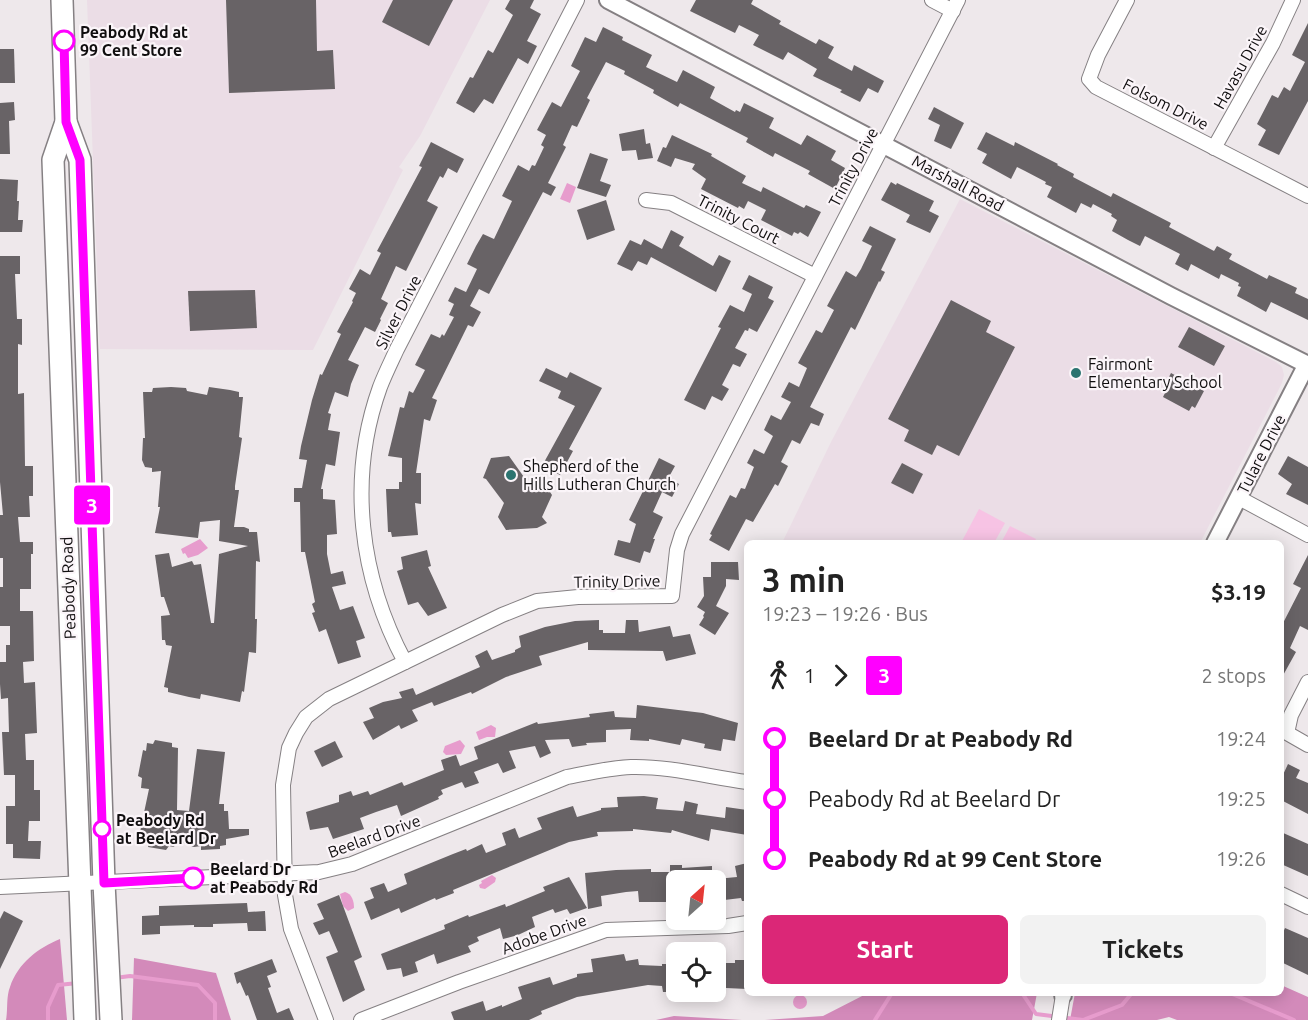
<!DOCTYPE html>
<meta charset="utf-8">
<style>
:root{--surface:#fff;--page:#f2f2f2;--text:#222;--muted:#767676;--accent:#db2777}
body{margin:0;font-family:Ubuntu,sans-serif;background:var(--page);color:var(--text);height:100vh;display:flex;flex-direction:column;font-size:22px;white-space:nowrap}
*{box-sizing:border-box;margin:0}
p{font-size:20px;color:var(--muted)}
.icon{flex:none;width:33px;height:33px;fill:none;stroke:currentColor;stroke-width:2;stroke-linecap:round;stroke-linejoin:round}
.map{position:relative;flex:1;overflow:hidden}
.side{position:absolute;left:744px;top:540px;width:540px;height:456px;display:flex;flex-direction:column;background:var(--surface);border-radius:9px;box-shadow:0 3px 15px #0003}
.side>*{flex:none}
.badge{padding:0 12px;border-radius:4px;font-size:21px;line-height:39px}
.needle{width:39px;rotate:27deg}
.tools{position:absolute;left:666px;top:870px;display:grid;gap:12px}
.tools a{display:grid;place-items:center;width:60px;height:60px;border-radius:9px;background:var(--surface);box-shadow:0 3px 15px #0003;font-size:30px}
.map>.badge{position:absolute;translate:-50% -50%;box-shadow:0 0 0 3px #fff}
.legs{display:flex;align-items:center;gap:9px;height:66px;padding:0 18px;font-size:20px}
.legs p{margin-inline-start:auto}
.headline{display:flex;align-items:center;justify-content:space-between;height:102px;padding:0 18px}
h1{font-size:33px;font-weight:600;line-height:45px}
.button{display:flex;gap:12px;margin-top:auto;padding:12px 18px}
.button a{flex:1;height:69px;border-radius:9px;background:var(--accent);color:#fff;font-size:24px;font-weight:600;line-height:69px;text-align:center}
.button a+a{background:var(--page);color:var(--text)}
ul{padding:0 18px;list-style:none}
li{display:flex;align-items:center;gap:21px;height:60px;font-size:22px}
li i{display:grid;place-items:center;width:9px;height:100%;margin:0 8px;background:currentColor}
li i::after{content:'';width:15px;height:15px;margin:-8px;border:4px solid;border-radius:50%;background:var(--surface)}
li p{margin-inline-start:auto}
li:first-child i{background:linear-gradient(#0000 50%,currentColor 0)}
li:last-child i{background:linear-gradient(currentColor 50%,#0000 0)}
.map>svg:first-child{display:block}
</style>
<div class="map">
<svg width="1308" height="1020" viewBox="0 0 1308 1020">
<rect width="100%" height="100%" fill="#eee8eb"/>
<g fill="#ebdde6">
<path d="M87,0H490L420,136L399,167L403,170L313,350L100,349Z"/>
<path d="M960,199L1276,362L1282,367L1284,375L1282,383L1200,543H782L831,442Z"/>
</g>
<g fill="#f7c3e4">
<path d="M979,509L1005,523L994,543H961Z"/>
<path d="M1010,526L1036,539L1034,543H1001Z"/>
</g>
<g fill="#d38aba">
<path d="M60,939L67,1020H6C8,1010 6,997 10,987C18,963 38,948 60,939Z"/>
<path d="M134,958L216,973L231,1020H132Z"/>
<path d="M1281,985L1308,997V1020H1177L1169,1017L1157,1020H1070L1075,993H1281Z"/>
<path d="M868,993H1037L1032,1020H765L823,1016Z"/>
<path d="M674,1016L742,1020H656Z"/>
</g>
<g fill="#e79ccd">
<path d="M567,183L576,187L570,203L560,199Z"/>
<path d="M200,539L208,548L198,555L188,558L185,553L183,554L181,549Z"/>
<path d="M491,725L496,728L495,737H487L479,740L476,732Z"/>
<path d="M460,740L465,746L461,754L446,755L443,752L445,746Z"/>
<path d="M492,875L496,878L495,882L485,889L480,888L479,885L482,883L481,881Z"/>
<path d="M345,892C352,894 354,901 354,908L348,911L343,906L340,894Z"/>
<circle cx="800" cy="1002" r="7"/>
</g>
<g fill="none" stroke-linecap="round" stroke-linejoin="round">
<g stroke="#e79ccd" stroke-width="4">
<path d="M115,978L130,976L198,985L215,1003V1020"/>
<path d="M1022,993L1036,1014L1083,1020L1122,1005L1132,993"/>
<path d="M1230,993L1294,1020"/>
<path d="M48,1020V1007L58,985L78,983"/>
<path d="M875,1020L892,993"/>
</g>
</g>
<g fill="#686366">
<path d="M226,0H316L317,51L333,50L335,89L229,93Z"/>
<path d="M393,0H453L429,46L382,22Z"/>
<path d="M510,0H534L530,8L541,14L527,41L537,46L528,64L518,58L493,104L484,99L474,113L456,103L470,77L473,78L488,50L493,53L513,15L505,9Z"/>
<path d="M696,0H753L751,4L781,21L779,24L816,44L819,39L834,47L828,58L852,71L854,65L884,81L878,93L868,88L860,102L840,92L842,90L813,76L817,69L788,52L783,60L753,45L759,35L739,25L735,33L690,11Z"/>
<path d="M1308,23V101L1279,155L1258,145L1266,130L1257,124L1272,95L1278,98L1284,87L1290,91L1305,62L1292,55Z"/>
<path d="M603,27L623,37L622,40L652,55L646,67L677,82L683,70L715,87L710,98L717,102L735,112L736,110L740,112L744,103L774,118L769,128L801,145L807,135L836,151L831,160L845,168L835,189L808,174L810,171L775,153L773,157L746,142L748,138L717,122L680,103L678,107L653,93L654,90L624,74L625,71L606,62L587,98L590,100L577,127L572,125L563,145L566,147L548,183L556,187L551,196L543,192L489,294L479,289L470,306L481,312L473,327L468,325L432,398L437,400L430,421L424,419L416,473H421V504L415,503L418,535L392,537L391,532H388L386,489H399V482H402V458L388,456L400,407L404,408L409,391L413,393L425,370L415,365L431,334L440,338L442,334L444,336L454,317L449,315L454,304L448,301L455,287L466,292L477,269L467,264L476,246L483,234L494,239L512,201L502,196L518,165L529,171L532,165L535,166L544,147L541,145L546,135L537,130L552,102L561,107L580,71L571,66L585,37L596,42Z"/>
<path d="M0,49H14L15,83H0Z"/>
<path d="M14,102L15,120L9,121L10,154H0V103Z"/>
<path d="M934,107L964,123L951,149L934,141L940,125L928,119Z"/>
<path d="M644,129L646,144L650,143L653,158L638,160L636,150L622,151L619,134Z"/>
<path d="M986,132L1014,146L1015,142L1058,164L1057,165L1074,174L1073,177L1111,197L1113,193L1171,223L1169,227L1214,251L1217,246L1232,254L1229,259L1267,279L1269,275L1297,288L1295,293L1308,299V320L1271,302L1266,312L1250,303L1237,296L1241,287L1238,286L1239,283L1221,274L1219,279L1191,264L1188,271L1175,264L1180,254L1145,236L1140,246L1128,240L1112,231L1117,220L1111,216L1112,214L1093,204L1091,208L1081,203L1076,213L1047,197L1052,187L1045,184L1046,182L1025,171L1017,167L1011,179L982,163L987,154L977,149Z"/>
<path d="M672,135L712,154L711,156L746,176L742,183L761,192L763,187L804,208L806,205L821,212L808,237L800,232L798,234L794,232L792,236L761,220L766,210L748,201L744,209L739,206L738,208L701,189L706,179L692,169L695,164L675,158L671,167L657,161L663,147L666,148Z"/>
<path d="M431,142L464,159L457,173L448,168L443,178L440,176L427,201L438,207L406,271L396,266L381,299L388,303L380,319L381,320L375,332L365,327L348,360L359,365L351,384L348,397L335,392L328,413L331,414L328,430L340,432L335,466L326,464L321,489H323V499L335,500L337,534L327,535V554L331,574L343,571L346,584L332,587L340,610L353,606L365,638L356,641L361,657L338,664L326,629L319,632L312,613L315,612L312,604L315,602L305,552H301L300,502H294V488H302L307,460L299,459L301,446L312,400L320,374L322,375L341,334L337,332L353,302L352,301L356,293L349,289L360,269L370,275L381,253L377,251L422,167L419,166Z"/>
<path d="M590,153L608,159L600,181L611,185L606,197L577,188Z"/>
<path d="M0,179L18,180L17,201H19L18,220H23L22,232H0Z"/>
<path d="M891,182L896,185L897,183L934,201L929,211L939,216L930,233L906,222L910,215L881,200Z"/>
<path d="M606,200L615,230L587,240L577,210Z"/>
<path d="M870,226L896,239L881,270L885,272L880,282L879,281L855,330L851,327L810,407L824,414L819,426L811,423L800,444L792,440L781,462L788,466L778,486L775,484L753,522L746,519L729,551L709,540L712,535L710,534L730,495L736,498L741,488L745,489L754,467L747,463L754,449L764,454L773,436L764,430L771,415L781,420L791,402L781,397L789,382L799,387L807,368L798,363L816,330L822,333L834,310L827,306L846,271L856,277L861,269L872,246L862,241Z"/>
<path d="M671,230L684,237L679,246L713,266L719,255L731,261L716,292L651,257L647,265L638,261L632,271L617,264L630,240L641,245L644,239L662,249Z"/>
<path d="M0,256H20V274H15L17,319H22V345L18,344V394L24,393L25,466H33V496H29L30,517H18L20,542H33V554H31V589H20V611H33L34,661L23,662L24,683L35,682L37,733L25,734L26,760H34V790H40V821H29L28,841H41L40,859L13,858V844H6V806H15V775H4L2,732H9L8,698L1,699L0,684V662H6V645H10V626H0V587H3V558H0V515H3L0,482Z"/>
<path d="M749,275L773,287L768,298L774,301L757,332L749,328L748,331L745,330L735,348L747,354L740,367L733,364L722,385L729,389L722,401L712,396L705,410L684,400L721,328L718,327L730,305L744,312L752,294L742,289Z"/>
<path d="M255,290L257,328L190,331L188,291Z"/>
<path d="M951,300L991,321L986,332L1015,347L959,456L937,445L932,455L904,441L909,430L888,419Z"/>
<path d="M1189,327L1225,346L1214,366L1178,347Z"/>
<path d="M546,368L567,378L570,372L602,388L569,449L573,451L560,475L542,466L575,406L558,398L561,391L539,381Z"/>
<path d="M1171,373L1204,391L1195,408L1192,406L1189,411L1163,397L1165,393L1162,391Z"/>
<path d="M171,387L186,388L187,391L207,395L209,387L230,390L239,392V397H243L239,437L242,438L235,486V490H239L234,527H244L249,529V532H257L260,562L256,561L255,619H257L256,653L249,652L244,692L242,691L240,702L201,694L200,699L189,697L168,692V688L164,687L172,646L166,645L165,640H162L161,616L170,615L164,597H161L155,555L169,553L172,567L192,561L194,565L201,564L211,623H214L219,554L248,546L219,541L220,520L200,522L198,538L155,533L160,507H158L161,471L152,472V468L145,467L142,460L143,438H145L143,392H152L153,388Z"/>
<path d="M509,456L531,487L544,483L552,495L542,517L547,523L537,528L506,530L498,517L504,503L486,479L483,478L491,458Z"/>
<path d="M1288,456L1308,467V505L1286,494L1292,484L1278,474Z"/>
<path d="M659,458L675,466L670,475L672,476L670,479L679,484L672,497L662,492L653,512L663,517L653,539H655L650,553L644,551L640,563L614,555L618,540L630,543L636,524L629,520Z"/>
<path d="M902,463L923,474L913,494L891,483Z"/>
<path d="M427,550L431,566L428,567L447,608L428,616L418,602L408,605L397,571L403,569L401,557Z"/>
<path d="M1308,555V630L1300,626L1290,648L1296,652L1281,679V627L1301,588L1293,584Z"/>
<path d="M711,562H738L739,580L726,579V586L716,606L729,613L715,635L699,625L704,617L703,616L705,612L697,607L704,596L703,577H711Z"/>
<path d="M599,620V630H603V633H625L626,620H638L639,632L670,626L673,637L690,634L696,654L666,661L663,651L588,650V642L539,656L542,665L506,677L472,694L471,692L434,706L432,702L412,710L418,721L401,729L399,725L373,740L363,722L374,718L369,708L383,702L402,698L399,692L413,688L416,695L480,667L475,656L487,650L492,660L515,652V650L521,647L519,636L545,627L575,621Z"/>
<path d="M637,705L703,713L738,723L735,741L723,739L721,751L704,748L705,744L682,739L680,745L649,739V741L630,740L631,729L606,730V742L586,743L587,745L572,747L569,739L545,740L551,753L540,758L535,746L509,751L516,768L503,773L498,763L474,772L479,783L465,788L462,782L441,790L443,794L438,797L439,799L401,816L397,805L376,812L360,818L364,829L333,839L328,827L310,830L306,812L339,802V795L351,791L353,796L368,791L370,795L402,782L404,786L444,770L441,760L456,755L460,766L478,759L474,747L537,722L538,724L590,717L589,714L614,711L615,717L636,718Z"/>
<path d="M155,740L172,743V747L178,748L177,810L189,811L197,749L225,752L219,804H224V811H228L229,829H249V835L226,839V845L220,846V849L201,850V846L194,847L177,841L174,847L169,846L166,850L148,847L149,844L138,841L149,789L141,788L142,778L138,776L143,750L146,751L147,743L153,744Z"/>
<path d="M335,741L343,757L322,767L314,751Z"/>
<path d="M1288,764L1300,770L1296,778L1308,783V814L1281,800V779Z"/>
<path d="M644,796L658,798L656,809L683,811L685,801L698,804L696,814L725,818L726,807L747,810V835L711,829L709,841L672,830L671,833L633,829V831L597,832L598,836L569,842L453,890L454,893L436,900L435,898L401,913L399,908L371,920L364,902L374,898L370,888L384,883L388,892L407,884L404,874L453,854L466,849L467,851L482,844L486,853L506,845L502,833L515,828L519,838L542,829L537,818L560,810L573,806L577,817L601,810V808L618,807L617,797Z"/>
<path d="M1281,832L1308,844V876L1281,864Z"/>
<path d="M747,863V901H742L741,898L716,901V879L737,877L735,866Z"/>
<path d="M670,865H682V868L712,866V880H676V891H673L672,902H639L638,891L626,892L601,896L602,906L588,909L585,873L616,870L651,869V872H670Z"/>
<path d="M569,877L587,908L570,914L567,909L555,913L553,909L532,917L535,927L518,935L503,939L500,928L477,937L479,941L468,946L471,952L437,964L434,954L415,962L418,972L403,977L401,968L387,970L381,954L445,929L444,925L468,915L469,917L505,904L506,907L545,891L543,887Z"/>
<path d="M339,895L362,957L354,961L365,990L343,1002L326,957L338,952L329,931L319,935L313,923L324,919L317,904Z"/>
<path d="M247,903L248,912L265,911L266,931H248L247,923L213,924V927H194V925L160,926V934L142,935V916L159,915V906Z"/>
<path d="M4,911L23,921L0,969V919Z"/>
<path d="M1285,928L1308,938V975L1281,962V937Z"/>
<path d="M624,954L626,961L638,959L639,965L662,966V964H676V992H663L662,986L648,985L577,997L541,1011L542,1014L529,1020H454L451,1012L483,1001L486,1011L502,1005V1007L522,999L518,987L550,977L553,985L577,977V974L593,972L591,959Z"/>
<path d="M272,959L277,972L267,976L271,987L268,988L277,1013L289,1008L294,1020H257L248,995L246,996L240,982L237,984L234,973Z"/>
<path d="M735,960H747V989L726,988L725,963H735Z"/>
</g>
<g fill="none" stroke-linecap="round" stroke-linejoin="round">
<g stroke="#858083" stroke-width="16">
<g id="minor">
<path d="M932,0L953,11"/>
<path d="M1127,0L1098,55L1089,79L1096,87L1308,196"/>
<path d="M1214,148L1273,43L1293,0"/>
<path d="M646,200L671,203L815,276"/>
<path d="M1239,498L1308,535"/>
<path d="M405,662C360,578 347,479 380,387C385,374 391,362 397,349L577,0"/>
<path d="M1308,682L1291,715L1287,733L1308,745"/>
<path d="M0,887L319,872L352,864L567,777C588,773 609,768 631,767C670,766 709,777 747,782"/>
<path d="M1281,894L1308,907"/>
<path d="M326,1020L291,929L285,895L283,785L289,748L296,733L306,717L329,699L502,615L537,601L578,597L672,596L677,550L682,534L958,0"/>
<path d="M361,1020L459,982L606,930L728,926L747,923"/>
<path d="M1059,1020L1063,995"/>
</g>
</g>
<g stroke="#858083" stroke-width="20">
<g id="tertiary">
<path d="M608,0L1171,296L1308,365"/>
<path d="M1215,543L1307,364"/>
<path d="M1063,995V993"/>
</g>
</g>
<g stroke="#858083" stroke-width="24">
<g id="primary">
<path d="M62,0L66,122L53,160L85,1020"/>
<path d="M66,122L80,160L104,883L111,1020"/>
</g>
</g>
<use href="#minor" stroke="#fff" stroke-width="14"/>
<use href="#tertiary" stroke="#fff" stroke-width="16"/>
<use href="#primary" stroke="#fff" stroke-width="21"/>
</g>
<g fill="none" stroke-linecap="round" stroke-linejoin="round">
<g stroke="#fff" stroke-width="14">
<path id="line-1" d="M64,41L66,122L80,160L104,883L193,878"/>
</g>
<use href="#line-1" stroke="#f0f" stroke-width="9"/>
</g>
<g fill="#fff" stroke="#f0f" stroke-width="3">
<circle cx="64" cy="41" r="10"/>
<circle cx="102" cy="829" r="8"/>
<circle cx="193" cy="878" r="10"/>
</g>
<g fill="#2b7470" stroke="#fbf5f9" stroke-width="2">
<circle cx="1076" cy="373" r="6"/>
<circle cx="511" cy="475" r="6"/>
</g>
<g text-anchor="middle" stroke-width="4.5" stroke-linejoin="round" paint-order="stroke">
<g font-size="16" font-weight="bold" fill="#100e0f" stroke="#fbf5f9" text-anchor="start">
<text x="80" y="38">Peabody Rd at<tspan x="80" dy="18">99 Cent Store</tspan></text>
<text x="116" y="826">Peabody Rd<tspan x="116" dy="18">at Beelard Dr</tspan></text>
<text x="210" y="875">Beelard Dr<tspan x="210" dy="18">at Peabody Rd</tspan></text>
</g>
<g font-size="16" fill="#100e0f" stroke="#fbf5f9">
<text transform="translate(1240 67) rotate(-61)" y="6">Havasu Drive</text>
<text transform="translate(1166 104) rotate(27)" y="6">Folsom Drive</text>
<text transform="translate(853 167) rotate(-62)" y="6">Trinity Drive</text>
<text transform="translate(958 183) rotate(28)" y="6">Marshall Road</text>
<text transform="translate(739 219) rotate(27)" y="6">Trinity Court</text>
<text transform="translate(398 312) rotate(-63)" y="6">Silver Drive</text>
<text transform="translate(1261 454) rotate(-63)" y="6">Tulare Drive</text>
<text transform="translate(617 581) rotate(-1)" y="6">Trinity Drive</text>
<text transform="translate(68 588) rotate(-92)" y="6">Peabody Road</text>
<text transform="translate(374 836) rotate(-20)" y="6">Beelard Drive</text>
<text transform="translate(544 934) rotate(-20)" y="6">Adobe Drive</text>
</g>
<g font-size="16" fill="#100e0f" stroke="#fbf5f9" text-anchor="start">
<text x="1088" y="370">Fairmont<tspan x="1088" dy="18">Elementary School</tspan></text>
<text x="523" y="472">Shepherd of the<tspan x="523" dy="18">Hills Lutheran Church</tspan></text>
</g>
</g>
</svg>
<div class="tools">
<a><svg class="needle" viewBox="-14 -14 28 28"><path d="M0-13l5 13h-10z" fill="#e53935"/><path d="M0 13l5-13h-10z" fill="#767676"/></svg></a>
<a><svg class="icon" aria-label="locate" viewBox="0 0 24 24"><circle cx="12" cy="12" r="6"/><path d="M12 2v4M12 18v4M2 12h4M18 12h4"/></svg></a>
</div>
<b class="badge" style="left:92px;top:505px;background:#f0f;color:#fff">3</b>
<section class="side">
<div class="headline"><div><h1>3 min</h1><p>19:23 – 19:26 · Bus</p></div><b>$3.19</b></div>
<div class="legs"><svg class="icon" aria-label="walk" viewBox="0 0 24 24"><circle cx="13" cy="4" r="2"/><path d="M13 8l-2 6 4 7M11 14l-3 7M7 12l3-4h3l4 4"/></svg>1<svg class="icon" aria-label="forward" viewBox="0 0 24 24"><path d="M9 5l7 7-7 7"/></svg><b class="badge" style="background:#f0f;color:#fff">3</b><p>2 stops</p></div>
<ul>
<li><i style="color:#f0f"></i><b>Beelard Dr at Peabody Rd</b><p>19:24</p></li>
<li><i style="color:#f0f"></i><span>Peabody Rd at Beelard Dr</span><p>19:25</p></li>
<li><i style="color:#f0f"></i><b>Peabody Rd at 99 Cent Store</b><p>19:26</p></li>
</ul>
<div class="button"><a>Start</a><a>Tickets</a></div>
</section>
</div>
